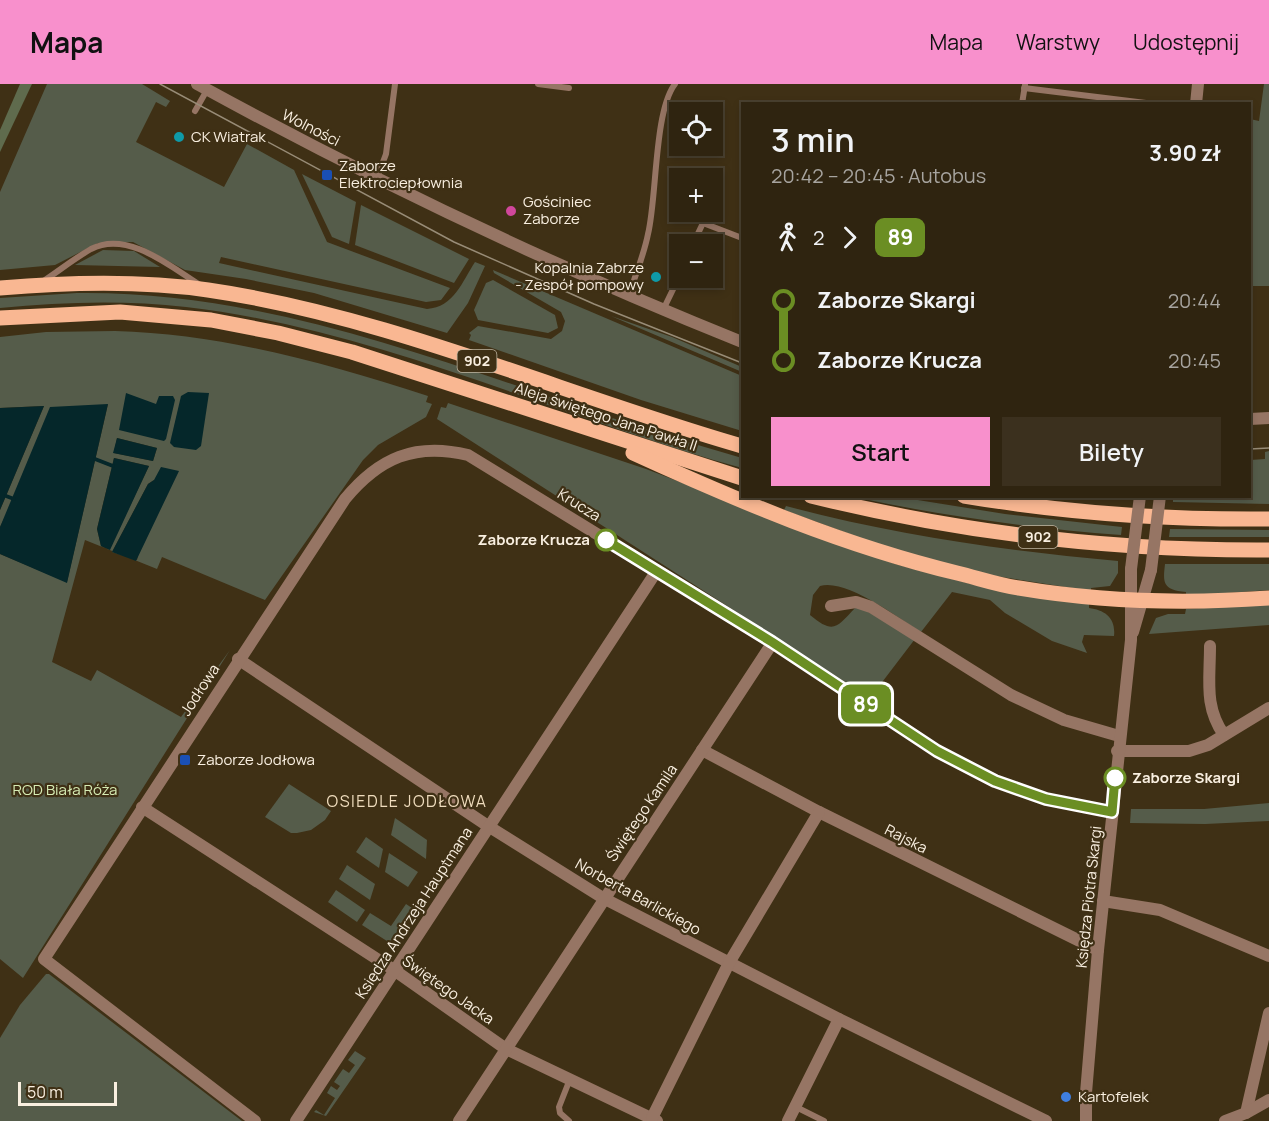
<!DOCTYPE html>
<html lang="pl">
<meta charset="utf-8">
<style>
:root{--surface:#2f2410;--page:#3b301e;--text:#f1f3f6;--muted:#a7a49f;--line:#4a4130;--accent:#f890cc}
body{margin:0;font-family:Manrope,sans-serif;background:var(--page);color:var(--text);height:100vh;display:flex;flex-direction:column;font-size:22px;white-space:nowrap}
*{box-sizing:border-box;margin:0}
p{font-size:20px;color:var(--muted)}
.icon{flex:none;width:33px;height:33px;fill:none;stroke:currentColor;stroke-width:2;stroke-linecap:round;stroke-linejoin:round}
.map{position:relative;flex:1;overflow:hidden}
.panel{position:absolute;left:741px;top:18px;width:510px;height:396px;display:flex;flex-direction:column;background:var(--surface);border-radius:0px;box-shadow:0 3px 9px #0003,0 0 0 2px var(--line)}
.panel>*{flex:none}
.badge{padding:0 12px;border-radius:9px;font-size:21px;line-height:39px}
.buttons{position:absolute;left:669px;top:18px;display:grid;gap:12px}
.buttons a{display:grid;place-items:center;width:54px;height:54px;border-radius:0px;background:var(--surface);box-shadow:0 3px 9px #0003,0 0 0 2px var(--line);font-size:30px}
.scale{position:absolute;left:18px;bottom:15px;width:99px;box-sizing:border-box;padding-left:6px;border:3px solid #f9efe0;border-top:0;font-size:16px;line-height:21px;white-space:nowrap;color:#f9efe0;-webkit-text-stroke:4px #3f3015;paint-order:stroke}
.map>.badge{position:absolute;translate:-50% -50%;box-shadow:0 0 0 3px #fff}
.legs{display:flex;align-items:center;gap:9px;height:66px;padding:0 30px;font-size:20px}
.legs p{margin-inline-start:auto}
.head{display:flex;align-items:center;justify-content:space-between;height:102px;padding:0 30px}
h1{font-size:33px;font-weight:600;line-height:45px}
.action{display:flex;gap:12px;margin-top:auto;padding:12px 30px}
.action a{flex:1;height:69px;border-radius:0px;background:var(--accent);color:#111;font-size:24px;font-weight:600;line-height:69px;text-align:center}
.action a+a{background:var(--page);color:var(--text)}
ul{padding:0 30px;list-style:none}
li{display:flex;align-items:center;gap:21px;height:60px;font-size:22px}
li i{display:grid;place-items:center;width:9px;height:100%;margin:0 8px;background:currentColor}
li i::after{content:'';width:15px;height:15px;margin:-8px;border:4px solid;border-radius:50%;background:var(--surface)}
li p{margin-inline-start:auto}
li:first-child i{background:linear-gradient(#0000 50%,currentColor 0)}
li:last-child i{background:linear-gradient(currentColor 50%,#0000 0)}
header{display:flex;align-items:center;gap:36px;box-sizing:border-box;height:84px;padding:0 30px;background:var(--accent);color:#111}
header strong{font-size:28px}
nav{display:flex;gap:33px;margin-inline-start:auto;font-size:21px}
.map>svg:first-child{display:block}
</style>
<header>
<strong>Mapa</strong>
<nav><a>Mapa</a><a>Warstwy</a><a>Udostępnij</a></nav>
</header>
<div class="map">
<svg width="1269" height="1037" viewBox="0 0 1269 1037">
<rect width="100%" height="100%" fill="#3f3015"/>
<g fill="#555c4a" fill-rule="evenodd">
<path d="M47,0H142L170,17L166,23L156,18L136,58L224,103L247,60L294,86L327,158L450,204L441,216L426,218L221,173L219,179L427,225C454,223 462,198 475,178L485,182L468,219L447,249L314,209L246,195L185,186L133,158L98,159L55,181L0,186V108Z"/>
<path d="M1264,0H1269V202H1250V35L1259,37Z"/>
<path d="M302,90L356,118L349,160L332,153Z"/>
<path d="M361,121L469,175L454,199L355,161Z"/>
<path d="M103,166L134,167L160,183L75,181Z"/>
<path d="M493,186L742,292V347L641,316L469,256L471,251L469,249L478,242L551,255L562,247L565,237L561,228L494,189Z"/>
<path d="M493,196L555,231L558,244L548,249L478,236L474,226L486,199Z"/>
<path d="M77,209C237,207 385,257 535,308C604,332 673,354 742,374V384C558,333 376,245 186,223C124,216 62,218 0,224V214Z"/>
<path d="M611,232L672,253L742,283V288Z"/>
<path d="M115,247C223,250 325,279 428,312L426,318L432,320L426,333L378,361L363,376L265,516L162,473L157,485L85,456L52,578L91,597L97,586L181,633L230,566L23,894L0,875V470L67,498L108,320L14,415L0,443V426L44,322L0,324V253L46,248ZM117,354L157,364L153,377L114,369ZM114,374L149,382L109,466L101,462L97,445ZM154,396L137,476L112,468L148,400Z"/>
<path d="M448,319L646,385L895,480L979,502L1089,519V524C1105,526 1116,534 1114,552L1084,551L1082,558L1087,569L1052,557L1005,529L990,516L952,508L921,548C898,534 846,494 820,502L813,511L810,531C834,551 837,543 855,524L860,523L915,555L870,614L437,335L441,323L446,324Z"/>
<path d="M1269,367V420L1173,418V413L1250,412V376L1265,375V368Z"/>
<path d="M854,413H899L1005,430L1122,443L1121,451C1031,444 942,432 854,413Z"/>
<path d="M786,422C895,451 1005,467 1118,477V489L1110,502L1091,504V507L983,490L899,468L784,426Z"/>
<path d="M1170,445L1269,446V453H1169Z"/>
<path d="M1165,480H1269V506L1186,512V508C1162,506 1163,498 1165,480Z"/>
<path d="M1269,520V541L1149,550L1156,534L1168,530H1185L1186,525Z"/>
<path d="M289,700L331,727L325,736L311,746L297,749H291L265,733Z"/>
<path d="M1269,719V737L1205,740L1130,739L1131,725H1204Z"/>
<path d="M395,734L427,756L426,775L391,751Z"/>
<path d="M366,753L383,765L379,784L356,768Z"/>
<path d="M389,769L418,788L408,803L385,788Z"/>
<path d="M347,781L375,800L370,816L339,795Z"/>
<path d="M336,806L365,826L357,838L328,818Z"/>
<path d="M406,820L412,824L390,859L362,841L370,829L391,842Z"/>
<path d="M46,890H49L242,1037H0V954L20,921Z"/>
<path d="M355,967L366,974L326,1032L314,1028L316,1026L324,1031L335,1014L327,1009L331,1002L337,1006L340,1002L334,998L343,985L349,989L355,981L348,976Z"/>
</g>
<path fill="#5f6b4d" d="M20,0H32L0,68V46Z"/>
<g fill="#05272a">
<path d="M188,308L209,309L201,362L196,366L174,363L170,359L181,312Z"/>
<path d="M126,309L156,320L159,312H173L175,316L166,355L164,357L119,346Z"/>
<path d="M108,320L67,499L0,470V443L50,323Z"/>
<path d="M44,322L6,412L0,426V324Z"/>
<path d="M117,354L157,364L153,377L113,369Z"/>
<path d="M114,374L149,382L110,466L101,462L97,445Z"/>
<path d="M161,383L179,387L136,477L112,468L148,400L154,396Z"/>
</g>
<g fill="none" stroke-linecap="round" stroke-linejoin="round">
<g stroke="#05272a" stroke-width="4">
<path d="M95,375L113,382"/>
<path d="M6,412L14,415"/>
</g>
<g stroke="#967564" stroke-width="6">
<path d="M538,0L569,4"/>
<path d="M1024,4L1154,20"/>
<path d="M1022,20L1025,1"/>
<path d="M195,27L207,6"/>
<path d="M377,94L386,70L395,0"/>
<path d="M693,160L703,139L742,154"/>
<path d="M45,196C60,186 75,174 91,165C128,146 171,183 200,201"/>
<path d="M629,212C635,191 644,171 648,150C657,114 654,27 675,0"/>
<path d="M663,226L680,191"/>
<path d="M796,1023L824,1037"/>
<path d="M569,1037L560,1029L559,1023L570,995"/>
</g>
<g stroke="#967564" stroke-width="12">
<path d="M1196,20L1198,0"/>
<path d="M831,522L856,518L871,523L1011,611L1064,636L1119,652"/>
<path d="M1210,562C1210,597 1204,622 1224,651"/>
<path d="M238,575L488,742L603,814L839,935L1046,1037"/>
<path d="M702,666L819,728L1098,866"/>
<path d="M1117,667H1189L1208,661L1269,624"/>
<path d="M142,723L394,886L506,965L657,1037"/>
<path d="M1103,817L1160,826L1269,872"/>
<path d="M1246,1029L1269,929"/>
<path d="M652,1034L729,879L819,728"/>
<path d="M255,1037L44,875L345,415C379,374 415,358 468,371L773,558L937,667L995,697L1046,715L1112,728"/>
<path d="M296,1037L656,488"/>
<path d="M459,1037L773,558"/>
<path d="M788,1037L839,935"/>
<path d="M1225,1037L1246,1029L1269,1016"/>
</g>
<g stroke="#967564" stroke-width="12">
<path d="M197,0C374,97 555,183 742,258"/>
<path d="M1250,335L1269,334"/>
<path d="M1133,548L1151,486"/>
<path d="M1086,1037V1009L1098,866L1131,556V485"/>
</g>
<g stroke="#f9b792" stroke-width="15">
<path d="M0,204C70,198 139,196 208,206C388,232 567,312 742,362"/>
<path d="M0,234L120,228L211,236L278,249L352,268L742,394"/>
<path d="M633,369C738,417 845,462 957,489C978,494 998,501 1019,504C1102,518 1185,520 1269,514"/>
<path d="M811,412C961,449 1115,467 1269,466"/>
<path d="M964,412C1066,429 1166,436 1269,435"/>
</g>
<g stroke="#988c77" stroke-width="1.5">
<path d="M160,0L454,158L594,220L742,279"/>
<path d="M1250,365L1269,364"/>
</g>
<g stroke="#967564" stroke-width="12">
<path d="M1131,485L1140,412"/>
<path d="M1151,486L1160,412"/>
</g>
</g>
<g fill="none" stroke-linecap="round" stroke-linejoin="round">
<g stroke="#fff" stroke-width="14">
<path id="line-1" d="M606,456L772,558L937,667L995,697L1046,715L1112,728L1115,694"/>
</g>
<use href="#line-1" stroke="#6b8e23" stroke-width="9"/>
</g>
<g fill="#0f9aa8" stroke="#3f3015" stroke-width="2">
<circle cx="179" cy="53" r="6"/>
<circle cx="656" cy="193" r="6"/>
</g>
<g fill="#1a4fb4" stroke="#3f3015" stroke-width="2">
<rect x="321" y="85" width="12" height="12" rx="3"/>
<rect x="179" y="670" width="12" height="12" rx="3"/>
</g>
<circle fill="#d1479c" stroke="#3f3015" stroke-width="2" cx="511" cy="127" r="6"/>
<g fill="#fff" stroke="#6b8e23" stroke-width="3">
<circle cx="606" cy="456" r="10"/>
<circle cx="1115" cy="694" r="10"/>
</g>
<circle fill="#3f7fe0" stroke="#3f3015" stroke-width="2" cx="1066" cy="1013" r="6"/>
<g text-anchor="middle" stroke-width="4.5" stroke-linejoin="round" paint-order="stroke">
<g fill="#3f3015" stroke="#c1b6a3" stroke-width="1.5">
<rect x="457.5" y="266" width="39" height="22" rx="4.5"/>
<rect x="1018.5" y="442" width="39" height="22" rx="4.5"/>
</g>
<g font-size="14" font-weight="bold" fill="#f9efe0">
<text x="477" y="282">902</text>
<text x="1038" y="458">902</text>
</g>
<g font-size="15" fill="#f9efe0" stroke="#3f3015">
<text transform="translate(311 44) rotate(27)" y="5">Wolności</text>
<text transform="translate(606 333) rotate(18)" y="5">Aleja świętego Jana Pawła II</text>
<text transform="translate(579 421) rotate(32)" y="5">Krucza</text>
<text transform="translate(200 606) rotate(-57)" y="5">Jodłowa</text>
<text transform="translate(642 729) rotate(-56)" y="5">Świętego Kamila</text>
<text transform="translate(906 755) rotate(27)" y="5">Rajska</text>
<text transform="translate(638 813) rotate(29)" y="5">Norberta Barlickiego</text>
<text transform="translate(1089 813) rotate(-84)" y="5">Księdza Piotra Skargi</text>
<text transform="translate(414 829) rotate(-57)" y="5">Księdza Andrzeja Hauptmana</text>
<text transform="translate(448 906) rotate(35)" y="5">Świętego Jacka</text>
</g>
<g font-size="15" fill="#f9efe0" stroke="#3f3015" text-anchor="start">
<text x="191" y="58">CK Wiatrak</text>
<text x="339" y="87">Zaborze<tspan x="339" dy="17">Elektrociepłownia</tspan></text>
<text x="523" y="123">Gościniec<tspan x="523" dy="17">Zaborze</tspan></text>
<text x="644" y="189" text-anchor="end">Kopalnia Zabrze<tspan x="644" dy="17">- Zespół pompowy</tspan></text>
<text x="197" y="681">Zaborze Jodłowa</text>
<text x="1078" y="1018">Kartofelek</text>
</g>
<g font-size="15" font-weight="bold" fill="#f9efe0" stroke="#3f3015" text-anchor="end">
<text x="590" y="461">Zaborze Krucza</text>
<text x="1132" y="699" text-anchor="start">Zaborze Skargi</text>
</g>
<g font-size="15" fill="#d6ecb4" stroke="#3f3015">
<text x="65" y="711">ROD Biała Róża</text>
</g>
<g font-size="16" letter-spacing="1.5" fill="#efdcbd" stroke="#3f3015">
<text x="407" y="723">OSIEDLE JODŁOWA</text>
</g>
</g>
</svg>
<div class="buttons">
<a><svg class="icon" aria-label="locate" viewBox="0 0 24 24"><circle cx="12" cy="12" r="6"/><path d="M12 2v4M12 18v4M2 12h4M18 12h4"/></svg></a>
<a>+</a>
<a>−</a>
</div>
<div class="scale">50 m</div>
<b class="badge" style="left:866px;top:620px;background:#6b8e23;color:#fff">89</b>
<section class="panel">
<div class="head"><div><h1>3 min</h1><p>20:42 – 20:45 · Autobus</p></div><b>3.90 zł</b></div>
<div class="legs"><svg class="icon" aria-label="walk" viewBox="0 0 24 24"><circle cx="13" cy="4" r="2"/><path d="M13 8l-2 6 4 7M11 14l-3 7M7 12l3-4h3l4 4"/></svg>2<svg class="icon" aria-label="forward" viewBox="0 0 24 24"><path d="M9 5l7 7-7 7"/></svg><b class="badge" style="background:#6b8e23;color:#fff">89</b></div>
<ul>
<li><i style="color:#6b8e23"></i><b>Zaborze Skargi</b><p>20:44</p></li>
<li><i style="color:#6b8e23"></i><b>Zaborze Krucza</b><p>20:45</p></li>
</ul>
<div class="action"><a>Start</a><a>Bilety</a></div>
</section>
</div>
